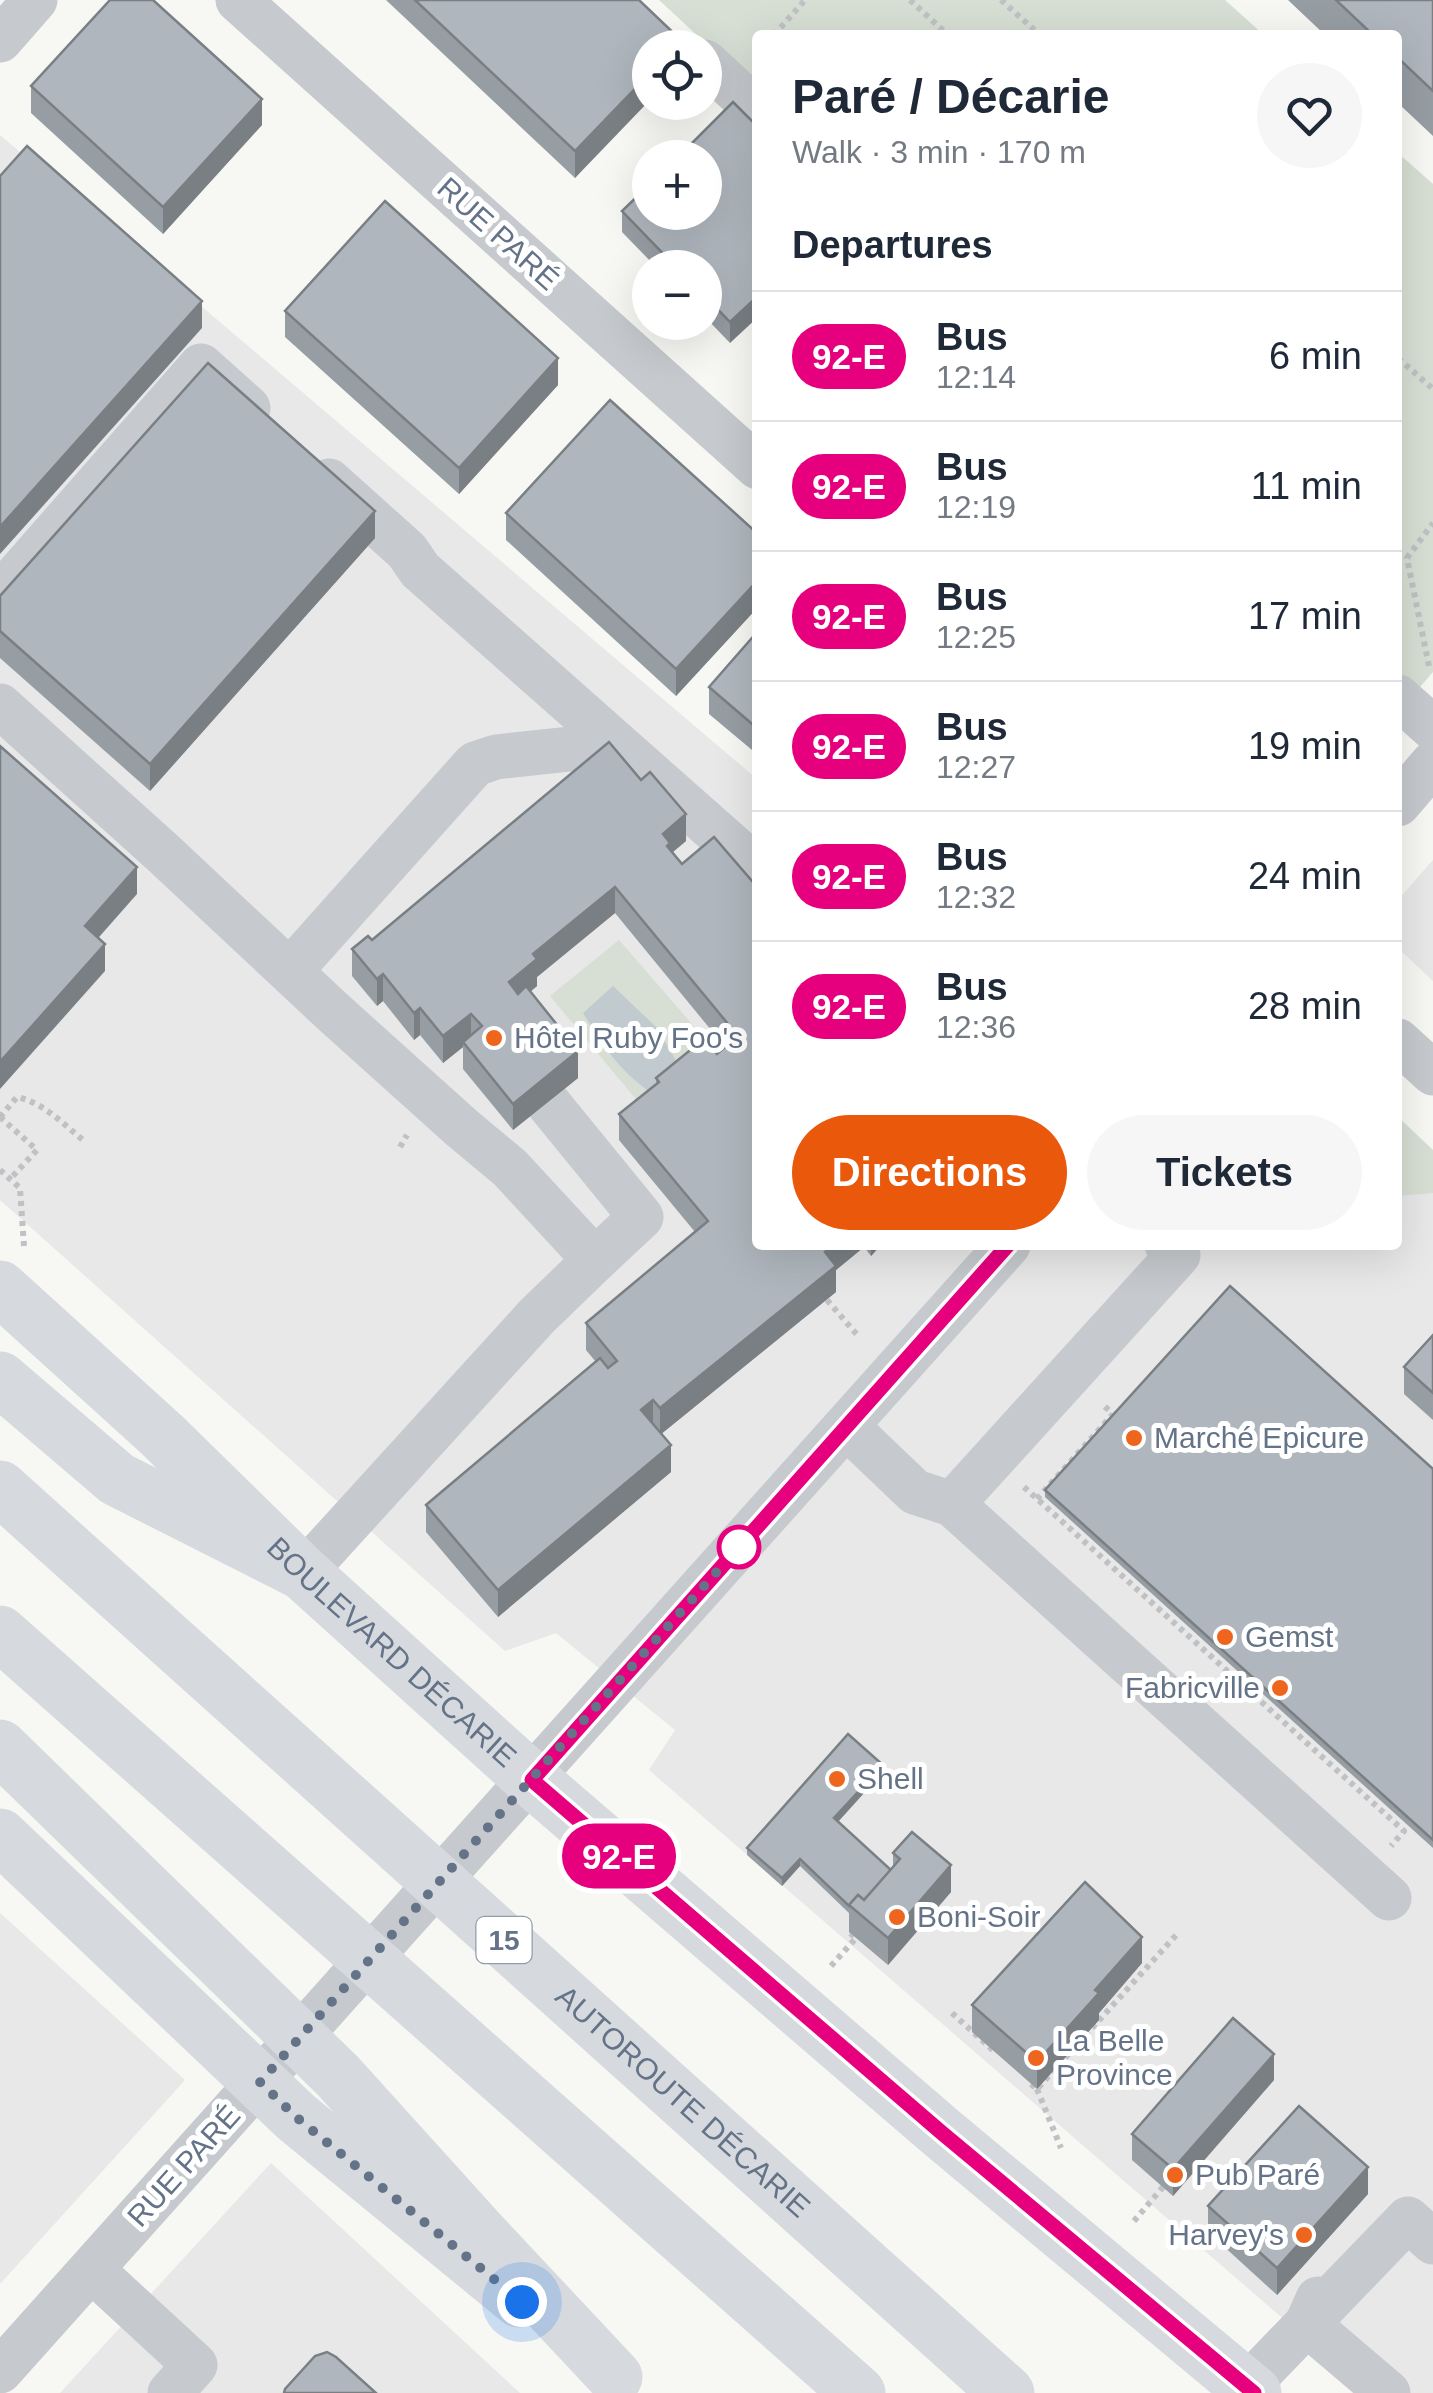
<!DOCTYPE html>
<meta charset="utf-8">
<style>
:root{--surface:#fff;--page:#f6f6f7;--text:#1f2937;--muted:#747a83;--line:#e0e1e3;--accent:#ea580c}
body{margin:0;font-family:Helvetica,sans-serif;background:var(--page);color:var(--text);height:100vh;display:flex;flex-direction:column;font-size:38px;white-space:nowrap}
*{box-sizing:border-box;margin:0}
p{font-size:32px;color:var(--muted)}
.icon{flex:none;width:55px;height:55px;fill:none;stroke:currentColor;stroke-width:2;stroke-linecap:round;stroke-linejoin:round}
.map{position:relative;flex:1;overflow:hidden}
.sheet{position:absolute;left:752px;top:30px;width:650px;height:1220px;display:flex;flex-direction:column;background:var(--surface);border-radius:10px;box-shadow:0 10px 40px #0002}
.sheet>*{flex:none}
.badge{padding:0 20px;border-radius:32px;font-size:35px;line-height:65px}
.buttons{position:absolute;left:632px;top:30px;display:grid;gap:20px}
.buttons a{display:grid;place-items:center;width:90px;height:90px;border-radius:50%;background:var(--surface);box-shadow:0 10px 40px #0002;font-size:50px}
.you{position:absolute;width:50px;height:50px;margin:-25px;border:8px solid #fff;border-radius:50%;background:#1a73e8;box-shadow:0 0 0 15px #1a73e833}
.map>.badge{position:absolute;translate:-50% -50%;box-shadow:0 0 0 5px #fff}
h2{padding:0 40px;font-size:38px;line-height:90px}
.round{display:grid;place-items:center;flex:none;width:105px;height:105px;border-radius:52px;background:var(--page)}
.head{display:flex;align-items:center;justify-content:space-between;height:170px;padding:0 40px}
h1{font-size:48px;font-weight:700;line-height:75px}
.action{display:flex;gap:20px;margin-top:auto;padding:20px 40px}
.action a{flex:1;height:115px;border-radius:60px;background:var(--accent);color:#fff;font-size:40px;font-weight:700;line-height:115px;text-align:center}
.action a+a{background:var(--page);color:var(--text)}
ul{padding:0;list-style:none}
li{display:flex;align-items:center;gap:30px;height:130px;padding:0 40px;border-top:2px solid var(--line)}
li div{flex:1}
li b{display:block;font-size:38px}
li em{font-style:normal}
li .badge{min-width:110px;font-weight:700;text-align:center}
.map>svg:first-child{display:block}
</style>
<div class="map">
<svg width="1433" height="2393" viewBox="0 0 1433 2393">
<rect width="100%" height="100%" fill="#f7f7f4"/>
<g fill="#e7e8e7">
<path d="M0,135L757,779L758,1245H1398V1136L1433,1168V2393H1369L649,1770L675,1730L556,1633L505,1651L0,1200Z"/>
<path d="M1433,860V981L1398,948V900Z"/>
<path d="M0,1913L185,2080L0,2284Z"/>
<path d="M271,2163L520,2393H60Z"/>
</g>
<g fill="#d7dfd4">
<path d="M659,0H1225L1264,35H758L757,91Z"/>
<path d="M1398,153L1433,184V672L1413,695L1398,681Z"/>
<path d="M619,940L731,1069L650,1116L550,996Z"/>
<path d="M1398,1117L1433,1150V1193L1398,1196Z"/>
</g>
<path fill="#c0cacf" d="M613,986L656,1027L681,1069L651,1093C617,1068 605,1048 583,1013Z"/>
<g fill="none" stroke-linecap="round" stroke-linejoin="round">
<g stroke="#c0c1c4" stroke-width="6" stroke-dasharray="5 5" stroke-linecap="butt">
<path d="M910,0L948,35"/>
<path d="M1001,0L1040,35"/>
<path d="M774,35L805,0"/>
<path d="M1398,358L1433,389"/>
<path d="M1429,666L1407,558L1433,523"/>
<path d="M0,1117L17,1097C44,1103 62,1123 83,1140"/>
<path d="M0,1117L37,1150L10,1179"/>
<path d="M400,1147L407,1135"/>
<path d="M0,1170L20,1188L24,1246"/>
<path d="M827,1300L859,1337"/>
<path d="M1024,1487L1404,1831L1391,1846"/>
<path d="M1037,1499L1113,1414L1102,1404"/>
<path d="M831,1966L856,1938L850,1933"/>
<path d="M952,2013L995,2052"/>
<path d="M1031,2084L1037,2089L1178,1933"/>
<path d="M1037,2089L1061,2148"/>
<path d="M1134,2221L1163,2187"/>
</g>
<g stroke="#c6c9cd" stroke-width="45">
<path d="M238,0L758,467"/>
<path d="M0,40L35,0"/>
<path d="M705,62L758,111"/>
<path d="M329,481L407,551L420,570L758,869"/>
<path d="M0,595L201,366L248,408"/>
<path d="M1398,697L1433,728"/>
<path d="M0,706L163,853L333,1012L462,1128L510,1168L595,1260L537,1316L303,1573"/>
<path d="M1398,804L1433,763"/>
<path d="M290,971L475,764L496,757L616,744"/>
<path d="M1398,1041L1433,1073"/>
<path d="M548,1103L641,1217L595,1260"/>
<path d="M847,1427L915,1492L952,1504L1389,1898"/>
<path d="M952,1504L1178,1255L1167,1245"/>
<path d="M92,2270L195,2365L170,2393"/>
<path d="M1318,2299L1307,2324L1388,2393"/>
<path d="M0,2371L1008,1245"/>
<path d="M1246,2387L1408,2219L1433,2242"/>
</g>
<g stroke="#d6dadf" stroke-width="55">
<path id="s1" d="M0,1288L162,1435L303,1573L532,1780L942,2133L1254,2393"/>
<path d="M0,1836L296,2117L519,2300"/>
</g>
<g stroke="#d6dadf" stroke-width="55">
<path d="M0,1379L117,1479L303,1573"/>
<path id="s2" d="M0,1488L1007,2393"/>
<path d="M0,1633L858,2393"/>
<path d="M0,1747L338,2076L479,2232L615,2377"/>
</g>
</g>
<g fill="#969da3">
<path d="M386,0H639L681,48L575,178Z"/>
<path d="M1288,0H1433V136L1398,103V35H1325Z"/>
<path d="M31,86L262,125L163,234L31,113Z"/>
<path d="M758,127L730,343L705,317V268H657L622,232V211Z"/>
<path d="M285,311L558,385L459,494L285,337Z"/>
<path d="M506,513L758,534V607L676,696L506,540Z"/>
<path d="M375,538L150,791L0,658V596Z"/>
<path d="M758,631V755L709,714V687Z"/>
<path d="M686,841L672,853L682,864L758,888V1245H881L871,1256L864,1247L836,1270V1292L661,1434L671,1472L498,1617L426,1532V1505L596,1362L586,1350V1323L695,1232L619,1140V1114L656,1085V1078L717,1054L725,1047L615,913L537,977V986L530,992L578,1078L513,1130L463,1069V1047L443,1063L420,1035L414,1040L383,1001L377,1006L352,976V949L372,940Z"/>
<path d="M1433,1335V1420L1404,1394V1367Z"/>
<path d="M1433,1469V1848L1045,1497V1490Z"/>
<path d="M883,1772L838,1822L891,1870L893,1867V1853L951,1892L888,1965L849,1932V1913L800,1866L782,1886L747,1855V1848Z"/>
<path d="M1142,1963L1099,2013V2020L1037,2089L972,2032V2005Z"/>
<path d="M1274,2080L1173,2196L1132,2160V2134Z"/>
<path d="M1368,2194L1277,2295L1208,2232V2206Z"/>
</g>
<g fill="#7a7f84">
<path d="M650,73V100L575,178V151Z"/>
<path d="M262,99V125L163,234V207Z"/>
<path d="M758,296V317L730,343V322Z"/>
<path d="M202,301V328L0,554V527Z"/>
<path d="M558,358V385L459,494V468Z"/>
<path d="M375,511V538L150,791V764Z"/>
<path d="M758,580V607L676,696V669Z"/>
<path d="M686,814V841L670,854L663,834Z"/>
<path d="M137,867V894L85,953V926Z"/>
<path d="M615,887V913L537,977V986L509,1009V982L533,954Z"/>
<path d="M105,944V971L0,1089V1062Z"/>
<path d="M383,974V1001L377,1006V979Z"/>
<path d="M420,1008V1035L414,1040V1013Z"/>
<path d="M471,1014V1040L463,1042V1047L443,1063V1036Z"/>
<path d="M578,1051V1078L513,1130V1104Z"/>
<path d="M834,1245H864V1247L836,1270V1292L660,1435V1408Z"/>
<path d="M871,1245H881L871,1256Z"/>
<path d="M653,1400V1427L641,1410Z"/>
<path d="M671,1445V1472L498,1617V1590Z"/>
<path d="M883,1765V1772L834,1826V1818Z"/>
<path d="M800,1859V1866L782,1886V1878Z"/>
<path d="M951,1865V1892L888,1965V1938Z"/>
<path d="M1142,1937V1963L1099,2013V2020L1037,2089V2062L1095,1990Z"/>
<path d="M1274,2054V2080L1173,2196V2169Z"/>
<path d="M1368,2167V2194L1277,2295V2268Z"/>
</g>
<g fill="#afb6bd" stroke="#7a7f84" stroke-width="2.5">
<path d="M110,0H153L262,99L163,207L31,86Z"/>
<path d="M415,0H639L681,40L674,48H650V73L575,151Z"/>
<path d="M1336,0H1433V91L1398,58V35H1373Z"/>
<path d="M733,102L758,127V296L730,322L705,296V268H677L622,211L650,184V212H705V158H677Z"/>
<path d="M27,146L202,301L0,527V176Z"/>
<path d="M385,201L558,358L459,468L285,311Z"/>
<path d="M208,363L375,511L150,764L0,631V596Z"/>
<path d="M610,400L758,534V580L676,669L506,513Z"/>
<path d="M758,631V729L709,687Z"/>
<path d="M609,742L641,780L650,772L686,814L663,834L670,843L667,846L682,864L714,837L758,888V1245H834L825,1252L836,1266L660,1408L653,1400L641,1410L671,1445L498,1590L426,1505L600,1358L608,1368L617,1361L586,1323L708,1221L619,1114L659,1082L656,1078L705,1038L717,1054L738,1036L615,887L533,954L537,959L509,982L518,994L526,986L578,1051L513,1104L463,1042L482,1026L471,1014L443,1036L420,1008L414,1013L383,974L377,979L352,949L368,936L372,940Z"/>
<path d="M0,746L137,867L85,926L105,944L0,1062Z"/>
<path d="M1230,1286L1433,1469V1840L1045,1490Z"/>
<path d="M1433,1335V1393L1404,1367Z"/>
<path d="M848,1734L883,1765L834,1818L891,1870L864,1900L858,1895L849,1906L800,1859L782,1878L747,1848Z"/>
<path d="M912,1832L951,1865L888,1938L849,1905L858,1895L864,1900L900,1859L893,1853Z"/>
<path d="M1085,1882L1142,1937L1095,1990L1099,1993L1037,2062L972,2005Z"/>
<path d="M1233,2018L1274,2054L1173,2169L1132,2134Z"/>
<path d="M1299,2106L1368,2167L1277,2268L1208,2206Z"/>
<path d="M327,2352L336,2357L376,2393H284L285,2389L315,2356Z"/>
</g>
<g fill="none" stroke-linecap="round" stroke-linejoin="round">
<g stroke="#fff" stroke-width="22">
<path id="line" d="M1008,1245L532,1780L942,2133L1254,2393"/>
</g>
<use href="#line" stroke="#e6007e" stroke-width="15"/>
<path stroke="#647387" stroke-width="10" stroke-dasharray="0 18" d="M522,2302L296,2117L260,2082L739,1547"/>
</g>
<g fill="#ee661d" stroke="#fff" stroke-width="4">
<circle cx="494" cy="1038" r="10"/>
<circle cx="1134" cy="1438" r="10"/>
<circle cx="1225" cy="1637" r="10"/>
<circle cx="1280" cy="1688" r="10"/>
<circle cx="837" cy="1779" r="10"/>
<circle cx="897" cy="1917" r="10"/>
<circle cx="1036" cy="2058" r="10"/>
<circle cx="1175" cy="2175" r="10"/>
<circle cx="1304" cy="2235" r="10"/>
</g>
<circle fill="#fff" stroke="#e6007e" stroke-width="5" cx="739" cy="1547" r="20"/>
<g text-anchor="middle" stroke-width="10" stroke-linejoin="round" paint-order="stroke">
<rect fill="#fff" stroke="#929dab" stroke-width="2.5" x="476.5" y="1917" width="55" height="46" rx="8"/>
<g font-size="28" font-weight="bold" fill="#647387">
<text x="504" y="1950">15</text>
</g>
<g font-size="30" fill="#647387" stroke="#fff">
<text transform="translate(498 234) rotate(42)" y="10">RUE PARÉ</text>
<text dy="10" stroke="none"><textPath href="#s1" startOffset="535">BOULEVARD DÉCARIE</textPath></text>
<text dy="10" stroke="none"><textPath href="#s2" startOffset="918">AUTOROUTE DÉCARIE</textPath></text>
<text transform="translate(184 2166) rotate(-48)" y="10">RUE PARÉ</text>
</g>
<g font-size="30" fill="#647387" stroke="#fff" text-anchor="start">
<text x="514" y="1048">Hôtel Ruby Foo's</text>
<text x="1154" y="1448">Marché Epicure</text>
<text x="1245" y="1647">Gemst</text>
<text x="1260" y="1698" text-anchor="end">Fabricville</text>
<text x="857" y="1789">Shell</text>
<text x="917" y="1927">Boni-Soir</text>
<text x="1056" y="2051">La Belle<tspan x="1056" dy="34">Province</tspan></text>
<text x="1195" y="2185">Pub Paré</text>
<text x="1284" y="2245" text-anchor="end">Harvey's</text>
</g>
</g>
</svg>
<div class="buttons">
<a><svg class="icon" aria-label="locate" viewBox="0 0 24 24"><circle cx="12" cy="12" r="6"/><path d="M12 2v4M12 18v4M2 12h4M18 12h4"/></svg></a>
<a>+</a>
<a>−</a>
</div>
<div class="you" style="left:522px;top:2302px"></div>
<b class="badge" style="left:619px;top:1856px;background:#e6007e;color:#fff">92-E</b>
<section class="sheet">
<div class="head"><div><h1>Paré / Décarie</h1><p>Walk · 3 min · 170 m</p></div><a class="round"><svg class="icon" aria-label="heart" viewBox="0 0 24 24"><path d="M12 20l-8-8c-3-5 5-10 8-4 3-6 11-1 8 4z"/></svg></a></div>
<h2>Departures</h2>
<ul>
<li><span class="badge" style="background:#e6007e;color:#fff">92-E</span><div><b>Bus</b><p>12:14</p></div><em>6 min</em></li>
<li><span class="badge" style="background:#e6007e;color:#fff">92-E</span><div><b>Bus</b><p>12:19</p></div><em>11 min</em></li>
<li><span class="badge" style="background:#e6007e;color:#fff">92-E</span><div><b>Bus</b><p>12:25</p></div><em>17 min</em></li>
<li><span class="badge" style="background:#e6007e;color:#fff">92-E</span><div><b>Bus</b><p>12:27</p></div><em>19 min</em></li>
<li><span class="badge" style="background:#e6007e;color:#fff">92-E</span><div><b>Bus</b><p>12:32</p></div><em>24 min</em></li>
<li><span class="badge" style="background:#e6007e;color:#fff">92-E</span><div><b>Bus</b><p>12:36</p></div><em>28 min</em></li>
</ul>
<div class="action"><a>Directions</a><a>Tickets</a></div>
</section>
</div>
